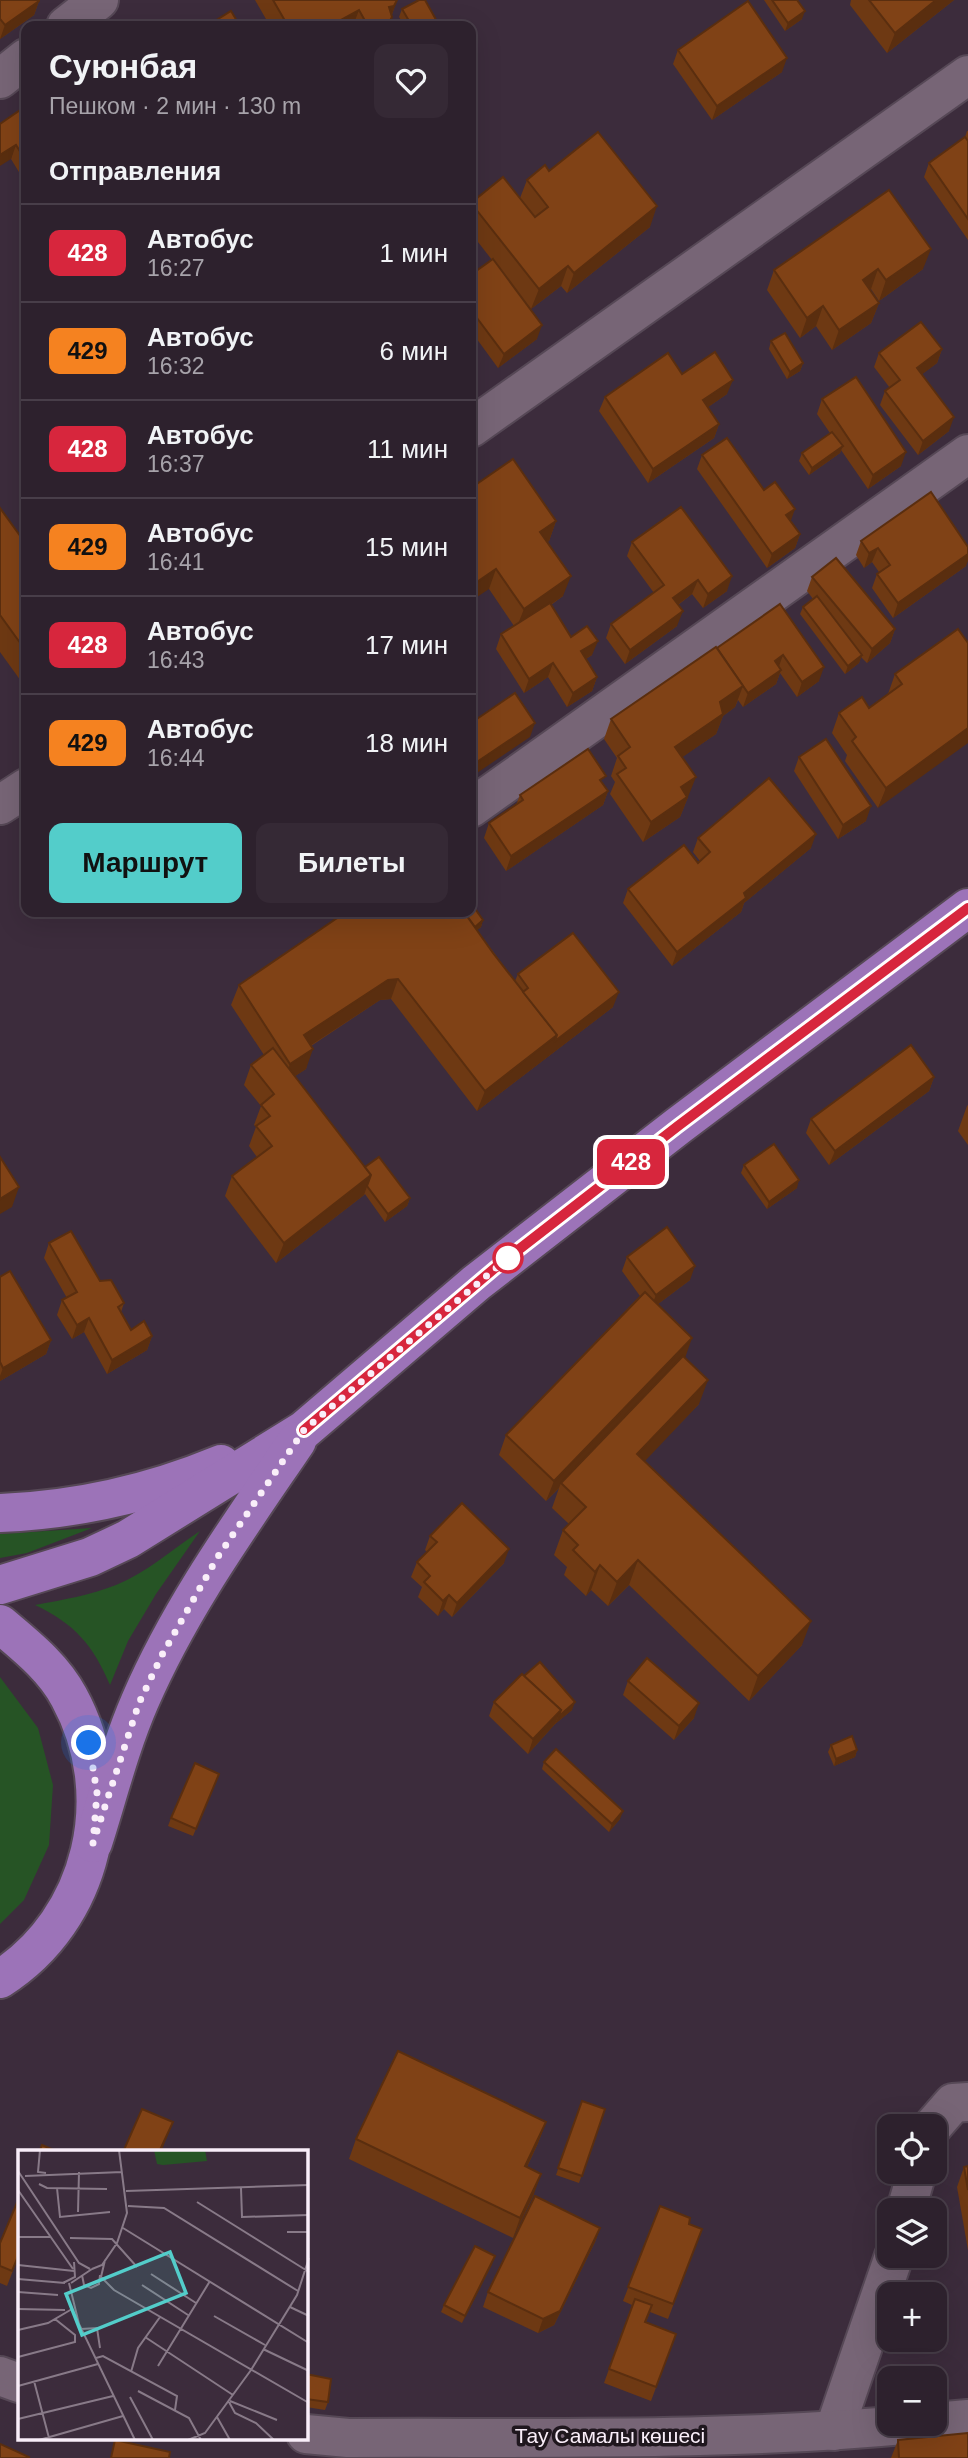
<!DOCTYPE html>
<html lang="ru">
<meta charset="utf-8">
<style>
:root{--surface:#2d212d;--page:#352935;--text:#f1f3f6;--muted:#a7a3aa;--line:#483e49;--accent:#53cdca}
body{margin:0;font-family:Arial,sans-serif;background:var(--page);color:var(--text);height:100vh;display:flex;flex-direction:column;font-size:26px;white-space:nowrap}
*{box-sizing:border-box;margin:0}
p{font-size:23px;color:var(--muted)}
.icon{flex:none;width:38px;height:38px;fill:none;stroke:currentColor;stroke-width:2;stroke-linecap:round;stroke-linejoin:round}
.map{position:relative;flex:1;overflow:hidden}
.panel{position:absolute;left:21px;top:21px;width:455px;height:896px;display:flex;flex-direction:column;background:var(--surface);border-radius:14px;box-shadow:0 7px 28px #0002,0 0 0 2px var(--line)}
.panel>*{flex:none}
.badge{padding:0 14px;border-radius:10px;font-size:24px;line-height:46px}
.controls{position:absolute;left:877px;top:2114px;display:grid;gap:14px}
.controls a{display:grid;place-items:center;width:70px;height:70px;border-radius:14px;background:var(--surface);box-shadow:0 7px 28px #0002,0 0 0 2px var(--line);font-size:35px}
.you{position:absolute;width:35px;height:35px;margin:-18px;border:5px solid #fff;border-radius:50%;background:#1a73e8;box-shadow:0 0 0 10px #1a73e833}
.map>.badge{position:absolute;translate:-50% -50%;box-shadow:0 0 0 4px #fff}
h2{padding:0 28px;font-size:26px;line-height:63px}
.round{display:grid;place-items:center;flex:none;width:74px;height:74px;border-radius:14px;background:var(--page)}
.overview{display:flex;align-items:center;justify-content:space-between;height:119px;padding:0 28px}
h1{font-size:33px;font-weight:800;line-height:52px}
.action{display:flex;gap:14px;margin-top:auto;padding:14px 28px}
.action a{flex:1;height:80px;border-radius:14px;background:var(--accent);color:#111;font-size:28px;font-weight:800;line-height:80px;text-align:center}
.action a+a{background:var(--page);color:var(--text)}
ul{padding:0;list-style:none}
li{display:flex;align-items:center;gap:21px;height:98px;padding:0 28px;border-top:2px solid var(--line)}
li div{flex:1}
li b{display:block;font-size:26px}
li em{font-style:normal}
li .badge{min-width:77px;font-weight:700;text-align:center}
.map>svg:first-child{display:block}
</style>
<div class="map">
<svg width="968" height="2458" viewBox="0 0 968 2458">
<rect width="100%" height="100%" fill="#3c2c3c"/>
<g fill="#265425">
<path d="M92,1528L27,1553L0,1558V1534Z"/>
<path d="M200,1531L156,1594L128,1641L110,1685C93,1645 75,1624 35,1605C63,1600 90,1595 116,1585C146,1573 173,1549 200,1531Z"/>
<path d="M0,1677L38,1728L53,1785L49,1845L24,1900L0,1924Z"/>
</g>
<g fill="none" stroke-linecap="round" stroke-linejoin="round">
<g stroke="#564856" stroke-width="42">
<g id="minor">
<path d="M66,26L99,0"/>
<path d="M0,79L26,58"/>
<path d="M471,428L968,75"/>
<path d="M0,805L26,788"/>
<path d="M471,808L968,454"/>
<path d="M933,2126L953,2103L968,2102"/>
<path d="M906,2210L917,2172"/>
<path d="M0,2376L19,2383"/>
<path d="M934,2422L968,2419"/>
<path d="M834,2431L894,2256"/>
<path d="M306,2434L348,2438C536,2437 726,2442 914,2424"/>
</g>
</g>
<g stroke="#564856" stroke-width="42">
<g id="major">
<path d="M0,1513C75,1510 151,1493 221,1464"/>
<path d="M0,1585L90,1557L128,1539L304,1430L476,1283L678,1126L968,908"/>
<path d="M0,1624C26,1646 53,1667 69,1697C122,1794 94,1919 0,1979"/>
<path d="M93,1843C108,1796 120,1747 140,1701C180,1608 240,1525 297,1441"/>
</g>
</g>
<use href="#minor" stroke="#776576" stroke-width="38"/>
<use href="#major" stroke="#9c73b8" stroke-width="38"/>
</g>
<g fill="#6e3913">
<path d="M0,0L39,1L34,15L0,39Z"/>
<path d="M255,0H397L388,26H270Z"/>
<path d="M764,0H797L802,19L785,31Z"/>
<path d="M851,0H954L887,53L850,5Z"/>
<path d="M402,9L439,26H405L399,17Z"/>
<path d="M678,50L782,72L712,120L673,64Z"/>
<path d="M26,106V174L22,177L11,159Z"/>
<path d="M967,131H968V240L924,177L929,163L965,137Z"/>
<path d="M549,171L650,227L567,293L561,286L531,309L519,294L537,339L498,368L471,331V264L476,271L492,260L471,233V188L475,199L520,198L527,180Z"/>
<path d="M889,190L923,269L879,301L871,289L869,290L879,303L871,323L832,350L816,326L800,338L767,290L774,270Z"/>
<path d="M771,341L803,363L800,371L787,379L769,349Z"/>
<path d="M942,349L937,363L922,374L949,431L918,455L880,405L885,391L890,388L874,367L879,353Z"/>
<path d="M682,374L727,394L708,407L719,424L714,438L648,483L599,411L605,397Z"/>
<path d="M822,399L901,466L868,489L841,450L840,453L809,475L799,461L802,453L830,433L817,414Z"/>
<path d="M702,455L791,521L800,534L795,548L767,568L697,469Z"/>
<path d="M471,488L556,521L549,541L547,542L563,596L551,605L571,637L592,655L586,659L597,677L592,691L567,707L548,677L524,693L496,649L501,634L514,626L489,589Z"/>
<path d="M0,508L26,544V688L0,652Z"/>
<path d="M861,541L966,566L893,618L872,588L877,574L879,572L872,562L864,568L856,555Z"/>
<path d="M632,542L727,591L703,608L692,594L678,605L677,626L625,664L606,638L611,624L654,593L627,556Z"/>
<path d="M812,577L895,629L890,643L867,663L861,657L859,663L845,674L800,614L803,607L813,599L807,591Z"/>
<path d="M780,604L819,681L797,697L780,673L776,684L743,707L738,700L735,707L723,716L716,734L682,757L688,797L680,817L643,842L610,794L615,782L611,776L617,758L604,739L611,719L717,648Z"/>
<path d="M958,629L878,808L845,761L847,755L832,733L839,713L869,708L888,694L895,674Z"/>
<path d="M799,757L866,821L838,839L794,771Z"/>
<path d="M608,791L603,805L506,871L484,838L489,823L516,805L520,795Z"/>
<path d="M698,838L811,848L744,903L741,912L672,966L623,903L628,889L700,861L693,852Z"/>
<path d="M483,920L481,927L477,930L515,981L518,974L613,1007L477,1111L391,999L380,1000L311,1046L306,1069L295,1076L365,1167L410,1198L407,1206L385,1222L365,1194L364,1195L276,1263L225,1196L232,1176L257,1157L249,1146L256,1127L254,1125L261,1106L244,1085L251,1065L264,1055L231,1005L239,985Z"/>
<path d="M934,1077L929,1091L829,1165L806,1133L811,1119Z"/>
<path d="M968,1105V1145L958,1131L967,1106Z"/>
<path d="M744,1165L797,1188L767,1209L741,1173Z"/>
<path d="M49,1243L100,1281L124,1303L121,1312L131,1330L152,1336L147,1350L107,1374L84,1332L72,1339L57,1315L62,1300L67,1298L44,1258Z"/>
<path d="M627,1257L690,1280L658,1304L685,1357L699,1404L644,1461L802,1645L749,1701L629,1585L608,1606L591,1590L586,1596L564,1575L567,1567L554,1555L563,1530L569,1524L552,1508L559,1488L546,1501L499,1455L506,1435L640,1296L622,1271Z"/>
<path d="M0,1277L51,1340L46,1354L0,1381Z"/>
<path d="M430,1536L504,1563L452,1617L444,1609L438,1616L418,1597L422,1587L411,1577L417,1562L427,1552L425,1550Z"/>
<path d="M628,1681L694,1718L674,1740L623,1695Z"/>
<path d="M494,1702L572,1710L555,1724L528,1754L489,1716Z"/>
<path d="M831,1745L857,1750L855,1757L834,1766L828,1752Z"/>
<path d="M544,1762L620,1819L609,1832L542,1769Z"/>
<path d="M219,1774L193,1836L168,1826L171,1818Z"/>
<path d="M582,2101L605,2109L579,2183L556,2175Z"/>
<path d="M546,2122L538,2143L527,2167L534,2194L513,2238L349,2159L356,2139Z"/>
<path d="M968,2166V2250L957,2187L964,2167Z"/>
<path d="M660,2206L689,2224L702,2229L668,2319L650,2312L646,2322L676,2334L651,2401L604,2383L632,2305L623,2301Z"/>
<path d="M600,2228L595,2242L554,2325L538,2333L483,2307L488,2292Z"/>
<path d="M0,2243L19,2255L7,2286L0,2283Z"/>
<path d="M492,2264L462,2323L441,2312L444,2305Z"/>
<path d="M306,2374L328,2402L325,2410L306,2407Z"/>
<path d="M898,2440L968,2458H891Z"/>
</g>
<g fill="#5a2e0f">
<path d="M397,0L388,26H382L389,7Z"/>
<path d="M936,0H954L887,53L895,33Z"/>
<path d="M39,1L34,15L0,39L5,25Z"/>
<path d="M359,10L353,26H330Z"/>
<path d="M805,11L802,19L785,31L788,23Z"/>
<path d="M787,58L782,72L712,120L717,106Z"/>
<path d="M16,145L11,159L0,166V155Z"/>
<path d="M26,165V174L22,177Z"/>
<path d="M657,206L650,227L567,293L574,273Z"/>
<path d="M931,249L923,269L879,301L886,280Z"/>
<path d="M568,266L561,286L531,309L539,289Z"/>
<path d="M878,269L871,289L855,300L863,280Z"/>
<path d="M879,303L871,323L832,350L839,330Z"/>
<path d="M823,306L816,326L800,338L807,318Z"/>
<path d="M542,325L537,339L498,368L504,354Z"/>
<path d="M942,349L937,363L912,382L917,368Z"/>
<path d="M803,363L800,371L787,379L790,372Z"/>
<path d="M733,380L727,394L698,414L703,400Z"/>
<path d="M954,417L949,431L918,455L923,441Z"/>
<path d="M719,424L714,438L648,483L653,469Z"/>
<path d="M843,446L840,453L809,475L812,468Z"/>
<path d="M906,452L901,466L868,489L873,475Z"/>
<path d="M795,509L790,523L786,515Z"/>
<path d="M556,521L549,541L533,552L540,532Z"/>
<path d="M800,534L795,548L767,568L772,554Z"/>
<path d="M878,548L872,562L864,568L869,553Z"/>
<path d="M968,554V561L966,566L893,618L898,603Z"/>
<path d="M496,569L489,589L471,601V586Z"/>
<path d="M571,576L563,596L516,629L524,609Z"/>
<path d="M732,576L727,591L703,608L708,594Z"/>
<path d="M698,580L692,594L668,612L673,598Z"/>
<path d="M683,611L677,626L625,664L630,650Z"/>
<path d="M895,629L890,643L867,663L872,649Z"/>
<path d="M598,641L592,655L576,665L581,651Z"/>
<path d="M783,655L778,669L775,661Z"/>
<path d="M862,655L859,663L845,674L848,666Z"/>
<path d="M553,663L548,677L524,693L529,679Z"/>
<path d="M824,667L819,681L797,697L802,682Z"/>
<path d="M781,670L776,684L743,707L748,693Z"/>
<path d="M597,677L592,691L567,707L573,693Z"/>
<path d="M743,686L735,707L723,716L716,734L668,767L675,747L720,702Z"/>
<path d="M535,723L530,737L471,777V766Z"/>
<path d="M968,728V743L878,808L886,788Z"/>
<path d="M696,777L680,817L643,842L651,822L681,787Z"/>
<path d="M608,791L603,805L506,871L511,856Z"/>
<path d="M871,806L866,821L838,839L843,825Z"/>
<path d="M816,834L811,848L744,903L741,912L672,966L677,952L744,893Z"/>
<path d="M483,920L481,927L464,940L467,933Z"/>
<path d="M398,979L391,999L380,1000L296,1055L304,1035L388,980Z"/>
<path d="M619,992L613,1007L477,1111L485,1091L557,1035Z"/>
<path d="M313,1049L306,1069L283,1084L290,1064Z"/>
<path d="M934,1077L929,1091L829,1165L835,1151Z"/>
<path d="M371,1175L364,1195L276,1263L284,1243Z"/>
<path d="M799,1180L797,1188L767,1209L769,1202Z"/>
<path d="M19,1187L12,1207L0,1214V1199Z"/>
<path d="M410,1198L407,1206L385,1222L388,1214Z"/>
<path d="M695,1266L690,1280L650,1310L656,1295Z"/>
<path d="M89,1318L84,1332L72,1339L77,1325Z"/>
<path d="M152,1336L147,1350L107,1374L112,1360Z"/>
<path d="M692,1338L685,1358L561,1483L559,1488L546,1501L554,1481Z"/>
<path d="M51,1340L46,1354L0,1381V1376L3,1368Z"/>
<path d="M708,1380L699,1404L628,1479L637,1454Z"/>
<path d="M509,1549L504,1563L452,1617L457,1603Z"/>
<path d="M638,1560L629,1585L608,1606L617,1582Z"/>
<path d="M600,1565L591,1590L586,1596L595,1572Z"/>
<path d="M449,1595L444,1609L438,1616L443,1601Z"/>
<path d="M811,1621L802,1645L749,1701L758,1676Z"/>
<path d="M575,1702L572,1710L555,1724L558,1717Z"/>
<path d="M699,1703L694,1718L674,1740L679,1726Z"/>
<path d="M561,1710L555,1724L528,1754L533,1739Z"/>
<path d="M857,1750L855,1757L834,1766L836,1759Z"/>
<path d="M623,1811L620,1819L609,1832L612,1824Z"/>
<path d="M173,2122L161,2152H159Z"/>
<path d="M546,2122L538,2143L518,2186L525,2166Z"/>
<path d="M541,2174L534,2194L513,2238L520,2218Z"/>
<path d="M600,2228L595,2242L554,2325L538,2333L543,2319Z"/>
<path d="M495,2256L492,2264L462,2323L465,2316Z"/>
</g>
<g fill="#804216" stroke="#5a2e0f" stroke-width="2">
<path d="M0,0H39V1L5,25L0,19Z"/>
<path d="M273,0H397L394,6L389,7L392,17L387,26H368L359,10L330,26H288Z"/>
<path d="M419,0H425L439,25L437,26H412L402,9Z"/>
<path d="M772,0H797L805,11L788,23Z"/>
<path d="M869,0H936L895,33Z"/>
<path d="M748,1L787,58L717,106L678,50Z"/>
<path d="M231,11L240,26H207Z"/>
<path d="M26,106V161L16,145L0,155V124Z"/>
<path d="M598,132L657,206L574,273L568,266L539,289L471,203L503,177L535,217L548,207L527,180L545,165L549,171Z"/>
<path d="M965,137L968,141V219L929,163Z"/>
<path d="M471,188L477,195L471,200Z"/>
<path d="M889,190L931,249L886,280L878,269L863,280L879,303L839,330L823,306L807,318L774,270Z"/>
<path d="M493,259L542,325L504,354L471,310V264L476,271Z"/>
<path d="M921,322L942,349L917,368L954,417L923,441L885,391L900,380L879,353Z"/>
<path d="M785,333L803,363L790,372L771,341Z"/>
<path d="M715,352L733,380L703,400L719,424L653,469L605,397L668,353L682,374Z"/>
<path d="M856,377L906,452L873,475L822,399Z"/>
<path d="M832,432L843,446L812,468L802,453Z"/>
<path d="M727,438L764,490L775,482L795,509L786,515L800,534L772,554L702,455Z"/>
<path d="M513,459L556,521L540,532L571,576L524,609L496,569L471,586V488Z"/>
<path d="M931,492L968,547V554L898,603L877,574L890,565L878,548L869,553L861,541Z"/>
<path d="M681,507L732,576L708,594L698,580L673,598L683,611L630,650L611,624L664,585L632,542Z"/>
<path d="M0,508L26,544V651L0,615Z"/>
<path d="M836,558L895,629L872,649L812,577Z"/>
<path d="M817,596L862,655L848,666L803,607Z"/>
<path d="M550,603L571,637L587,626L598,641L581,651L597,677L573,693L553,663L529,679L501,634Z"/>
<path d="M780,604L824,667L802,682L783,655L775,661L781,670L748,693L717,648Z"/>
<path d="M958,629L968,643V728L886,788L852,741L856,737L839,713L862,697L869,708L902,684L895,674Z"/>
<path d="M716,647L743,686L720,702L723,714L675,747L696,777L681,787L687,797L651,822L617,774L626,768L618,756L630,747L611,719Z"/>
<path d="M515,693L535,723L471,766V723Z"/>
<path d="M826,739L871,806L843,825L799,757Z"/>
<path d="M588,749L606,776L600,780L608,791L511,856L489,823L523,800L520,795Z"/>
<path d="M769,778L816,834L744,893L746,898L677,952L628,889L684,845L698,863L710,852L698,838Z"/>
<path d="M471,903L483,920L475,927L464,912H471Z"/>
<path d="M346,912H464L493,953L557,1035L485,1091L398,979L388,980L304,1035L313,1049L290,1064L239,985Z"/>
<path d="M573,933L619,992L555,1041L557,1035L523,992L528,988L518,974Z"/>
<path d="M911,1045L934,1077L835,1151L811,1119Z"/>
<path d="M273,1048L371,1175L284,1243L232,1176L272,1146L256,1126L270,1116L261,1105L274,1094L251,1065Z"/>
<path d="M774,1144L799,1180L769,1202L744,1165Z"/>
<path d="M0,1157L19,1187L0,1199Z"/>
<path d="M379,1157L410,1198L388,1214L367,1186L371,1175L365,1167Z"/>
<path d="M667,1227L695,1266L656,1295L627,1257Z"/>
<path d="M71,1231L100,1281L111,1280L124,1303L118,1307L131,1330L144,1321L152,1336L112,1360L89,1318L77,1325L62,1300L77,1292L49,1243Z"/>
<path d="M10,1271L51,1340L3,1368L0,1362V1277Z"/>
<path d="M645,1292L692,1338L554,1481L506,1435Z"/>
<path d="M683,1356L708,1380L637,1454L811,1621L758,1676L638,1560L617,1582L600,1565L595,1572L573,1550L578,1545L563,1530L586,1507L561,1483Z"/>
<path d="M462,1503L509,1549L457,1603L449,1595L443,1601L424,1582L430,1576L417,1562L437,1542L430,1536Z"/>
<path d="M647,1658L699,1703L679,1726L628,1681Z"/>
<path d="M540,1662L575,1702L558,1717L561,1710L524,1676Z"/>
<path d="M522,1674L561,1710L533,1739L494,1702Z"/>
<path d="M852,1736L857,1750L836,1759L831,1745Z"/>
<path d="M556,1749L623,1811L612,1824L544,1762Z"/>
<path d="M195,1763L219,1774L196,1829L171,1818Z"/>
<path d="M398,2051L546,2122L525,2166L541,2174L520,2218L356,2139Z"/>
<path d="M582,2101L605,2109L582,2176L558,2168Z"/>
<path d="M142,2109L173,2122L159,2152H123Z"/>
<path d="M42,2145L58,2152H39Z"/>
<path d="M968,2166V2190L964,2167Z"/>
<path d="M535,2196L600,2228L560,2311L543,2319L488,2292Z"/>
<path d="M19,2198V2254L12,2271L0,2266V2243Z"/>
<path d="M660,2206L690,2218L689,2224L702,2229L673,2304L628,2287Z"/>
<path d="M475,2246L495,2256L465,2316L444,2305Z"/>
<path d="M635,2299L652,2305L645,2322L676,2334L656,2387L609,2369Z"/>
<path d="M306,2374L331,2379L328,2402L306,2399Z"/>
<path d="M968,2433V2458H899L898,2440Z"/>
<path d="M115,2440L170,2452L169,2458H111Z"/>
<path d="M0,2444L29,2457L28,2458H0Z"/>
</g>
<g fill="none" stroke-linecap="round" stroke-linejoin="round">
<g stroke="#fff" stroke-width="16">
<path id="line" d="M304,1430L495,1268L678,1126L968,908"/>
</g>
<use href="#line" stroke="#d7263d" stroke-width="10"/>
<path stroke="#f9eef9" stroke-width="7" stroke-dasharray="0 12.6" d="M89,1743L97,1793L93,1843L139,1703L162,1655L217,1558L304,1430L515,1252L508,1258"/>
</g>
<circle fill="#fff" stroke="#d7263d" stroke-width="3.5" cx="508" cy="1258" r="14"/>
<g text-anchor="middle" stroke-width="7" stroke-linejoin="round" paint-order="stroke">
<g font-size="21" fill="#f9eef9" stroke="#1f171e">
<text x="610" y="2443">Тау Самалы көшесі</text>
</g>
</g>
<g transform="translate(18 2150)">
<rect width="290" height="290" fill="#3c2c3c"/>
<path d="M136,0H187L189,11L145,15L139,14Z" fill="#265425"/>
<path fill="none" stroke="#887a88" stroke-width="2" d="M22,0L20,22L28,23M0,21L61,113L72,119M7,26L104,22M21,34L29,38L89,39M39,38L42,67L92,62M223,38L224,67L291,65M0,40L55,119M108,41L291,35M179,52L291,122M110,56L146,58L280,141M60,62L61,22M105,78L291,193M269,82H291M0,87H32M52,88L94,89L119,117M87,110L83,127L96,140L291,253M0,115L56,121M74,119L84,115L99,93L109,63L101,0M133,124L178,153M64,125L66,135L73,138L81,134L82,125M0,129L47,133M45,133L57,127L56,112M51,133L61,174L117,290M53,133L74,119M124,135L170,165M0,142L40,145M272,157L291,166M0,159L47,160M196,166L247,195M63,179L79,178L82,198M0,180L30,173L54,159M127,187L215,245M245,199L291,221M0,207L57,192V185L37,169M78,208L85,206L159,246L157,260M140,216L192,131M113,222L120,198L142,167M16,231L31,288M0,236L80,214M120,241L171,268L183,290M112,247L135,290M212,251L259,270M211,252L217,263L238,273L256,290M199,267L212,290M0,269L95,246M21,290L105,266M170,290L187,283L233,220L279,145L291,108"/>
<path fill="#53cdca" fill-opacity="0.15" stroke="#53cdca" stroke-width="3.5" d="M152,102L168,143L64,185L48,144Z"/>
<rect width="290" height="290" fill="none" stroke="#f9eef9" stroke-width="3.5"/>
</g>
</svg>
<div class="controls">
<a><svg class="icon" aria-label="locate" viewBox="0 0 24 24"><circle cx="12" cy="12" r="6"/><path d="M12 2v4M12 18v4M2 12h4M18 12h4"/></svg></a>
<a><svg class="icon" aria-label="layers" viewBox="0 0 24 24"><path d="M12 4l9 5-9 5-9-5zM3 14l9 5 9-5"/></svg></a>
<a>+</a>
<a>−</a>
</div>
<div class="you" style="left:89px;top:1743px"></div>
<b class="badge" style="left:631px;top:1162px;background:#d7263d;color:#fff">428</b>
<section class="panel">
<div class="overview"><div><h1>Суюнбая</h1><p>Пешком · 2 мин · 130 m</p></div><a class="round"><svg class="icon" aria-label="heart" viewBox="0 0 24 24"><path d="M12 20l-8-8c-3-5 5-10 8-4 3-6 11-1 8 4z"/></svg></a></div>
<h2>Отправления</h2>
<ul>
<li><span class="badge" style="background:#d7263d;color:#fff">428</span><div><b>Автобус</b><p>16:27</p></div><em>1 мин</em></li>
<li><span class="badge" style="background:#f58220;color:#111">429</span><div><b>Автобус</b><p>16:32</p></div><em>6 мин</em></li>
<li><span class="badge" style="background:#d7263d;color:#fff">428</span><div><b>Автобус</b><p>16:37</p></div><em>11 мин</em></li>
<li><span class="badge" style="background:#f58220;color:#111">429</span><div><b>Автобус</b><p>16:41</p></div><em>15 мин</em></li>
<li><span class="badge" style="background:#d7263d;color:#fff">428</span><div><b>Автобус</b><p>16:43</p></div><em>17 мин</em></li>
<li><span class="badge" style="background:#f58220;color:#111">429</span><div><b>Автобус</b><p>16:44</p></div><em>18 мин</em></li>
</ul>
<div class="action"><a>Маршрут</a><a>Билеты</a></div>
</section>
</div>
